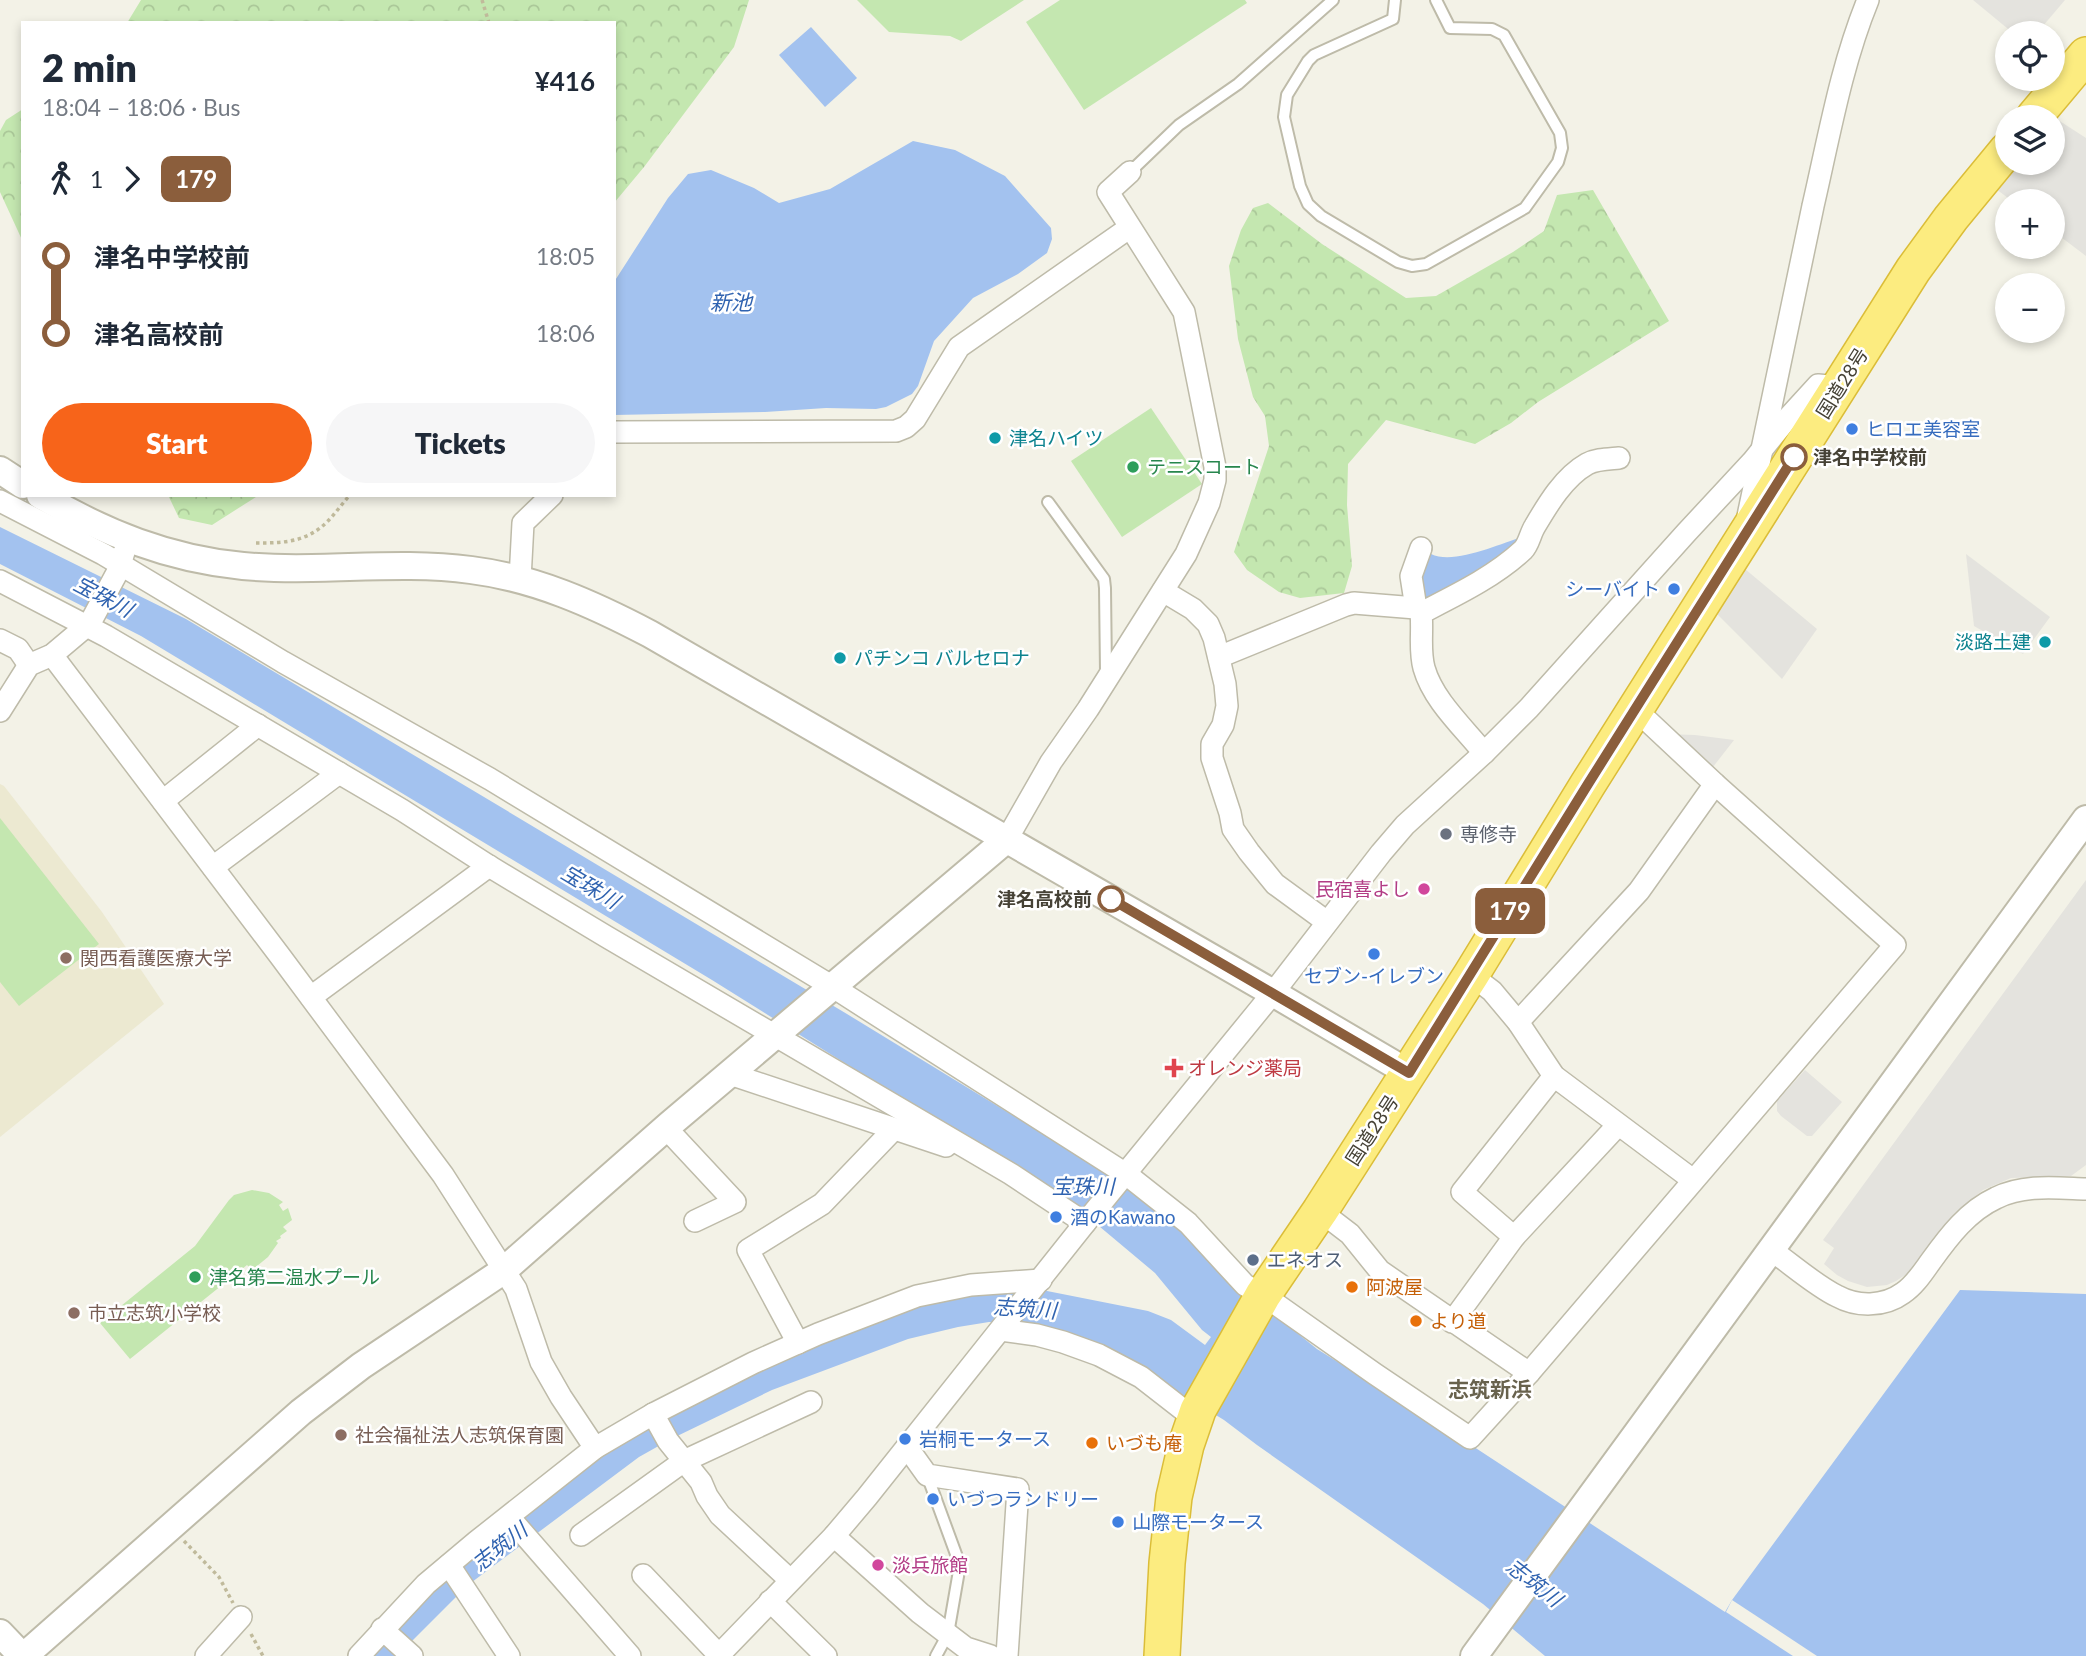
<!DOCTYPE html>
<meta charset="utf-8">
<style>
:root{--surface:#fff;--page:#f6f6f7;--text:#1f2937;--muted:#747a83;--accent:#f7641a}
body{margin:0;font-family:Lato,"Noto Sans JP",sans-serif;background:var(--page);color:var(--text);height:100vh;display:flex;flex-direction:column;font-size:26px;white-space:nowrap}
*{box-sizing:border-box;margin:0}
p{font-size:23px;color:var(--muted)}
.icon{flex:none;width:38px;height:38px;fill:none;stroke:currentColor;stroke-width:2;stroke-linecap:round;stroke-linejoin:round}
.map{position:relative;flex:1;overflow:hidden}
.sheet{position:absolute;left:21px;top:21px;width:595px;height:476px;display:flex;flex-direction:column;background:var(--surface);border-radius:0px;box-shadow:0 4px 10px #0003}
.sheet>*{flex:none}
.badge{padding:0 14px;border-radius:10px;font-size:24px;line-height:46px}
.controls{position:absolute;left:1995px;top:21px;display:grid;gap:14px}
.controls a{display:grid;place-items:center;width:70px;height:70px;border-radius:50%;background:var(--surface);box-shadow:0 4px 10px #0003;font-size:35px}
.map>.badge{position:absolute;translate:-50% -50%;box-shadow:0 0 0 4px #fff}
.legs{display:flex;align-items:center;gap:10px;height:77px;padding:0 21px;font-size:23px}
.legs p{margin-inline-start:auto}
.overview{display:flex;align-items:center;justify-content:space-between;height:119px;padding:0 21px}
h1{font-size:38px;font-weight:800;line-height:52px}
.button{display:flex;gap:14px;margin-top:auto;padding:14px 21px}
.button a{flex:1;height:80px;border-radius:42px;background:var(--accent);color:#fff;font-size:28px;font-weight:800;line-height:80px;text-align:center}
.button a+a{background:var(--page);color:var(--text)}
ul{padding:0 21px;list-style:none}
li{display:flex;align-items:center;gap:24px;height:77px;font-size:26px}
li i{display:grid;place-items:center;width:10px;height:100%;margin:0 9px;background:currentColor}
li i::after{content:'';width:18px;height:18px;margin:-9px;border:5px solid;border-radius:50%;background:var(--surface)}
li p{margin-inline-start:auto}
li:first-child i{background:linear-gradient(#0000 50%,currentColor 0)}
li:last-child i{background:linear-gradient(currentColor 50%,#0000 0)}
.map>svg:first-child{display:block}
</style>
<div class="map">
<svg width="2086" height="1656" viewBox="0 0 2086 1656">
<defs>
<pattern id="forest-crowns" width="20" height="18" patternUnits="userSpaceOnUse" patternTransform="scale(1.75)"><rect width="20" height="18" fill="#c4e7b0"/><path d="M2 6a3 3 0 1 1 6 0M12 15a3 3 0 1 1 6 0" fill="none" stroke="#aac798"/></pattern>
</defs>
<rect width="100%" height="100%" fill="#f3f2e7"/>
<path fill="#ece9d1" d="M0,784L4,786L102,912L164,1004L0,1137Z"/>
<g fill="url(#forest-crowns)">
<path d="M141,0H749L734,47L644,167L614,203V23H127Z"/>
<path d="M23,109V242L0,192V131L6,120Z"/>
<path d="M1593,190L1669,321L1538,402L1511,423L1475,444L1386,420L1348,464L1347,505L1352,566L1344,593L1300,598L1279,592L1247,570L1234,552L1269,446L1265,416L1253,397L1238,339L1229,266L1241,230L1253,208L1268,203L1322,244L1406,298L1436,296L1513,252L1544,231L1557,195Z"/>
<path d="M168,495H259L212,525L179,518Z"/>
</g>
<g fill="#c4e7b0">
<path d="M857,0H1024L961,41L950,36L889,32Z"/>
<path d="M1060,0H1245L1247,3L1084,110L1026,22Z"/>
<path d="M1151,408L1202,484L1122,537L1071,461Z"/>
<path d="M0,818L99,944L19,1006L0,982Z"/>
<path d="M252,1190L269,1193L283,1202L279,1205L283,1211L288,1208L292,1220L283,1227L287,1231L280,1236L281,1238L276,1241L278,1243L268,1257L252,1270L247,1265L130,1359L100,1323L195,1246L229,1200L234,1195Z"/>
</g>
<g fill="#e4e3de">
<path d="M1973,0H2065L2037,33H2013Z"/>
<path d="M2055,118L2086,138V256L2053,231V201H2012L1996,189L2018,163H2053V121Z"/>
<path d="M1966,554L2050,617L2023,654L1974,626Z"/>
<path d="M1745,569L1817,629L1782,679L1717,614Z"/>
<path d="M1666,734L1695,735L1734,740L1709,772Z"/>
<path d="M2086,880V1165L2071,1176L2011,1178L1983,1190L1955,1213L1914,1269L1896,1281L1887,1285L1867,1287L1848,1281L1837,1275L1824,1264L1834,1248L1823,1240Z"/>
<path d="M1805,1070L1842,1102L1812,1136H1807L1781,1116L1777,1111V1101Z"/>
</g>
<g fill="#a3c2ef">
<path d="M811,27L857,78L825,107L779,55Z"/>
<path d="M913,141L955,150L1005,176L1051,228L1052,239L1047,253L1018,274L973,298L934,341L918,386L912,394L886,407L876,409L826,408L765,412L614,415V282L668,198L688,174L711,170L754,188L779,203L830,189Z"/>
<path d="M0,527L186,619L847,1014L1130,1187L1178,1222L1240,1287L1317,1349L1465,1441L1725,1612L1732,1600L1960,1290L2086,1294V1656H1545L1483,1604L1257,1445L1224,1420L1178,1392L1150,1371L1017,1323L989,1322L958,1327L908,1339L772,1390L671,1439L639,1457L468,1585L397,1656H366L390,1627L599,1451L804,1344L967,1290H1042L1148,1311L1171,1320L1205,1345L1211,1337L1202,1330L1155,1273L1081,1211L712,980L141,636L0,564Z"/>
<path d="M1522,537L1492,567L1430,599L1422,598C1421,582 1417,565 1431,554C1454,565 1499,544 1522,537Z"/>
</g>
<path fill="#f3f2e7" d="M1732,1600L1817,1656H1793L1726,1612Z"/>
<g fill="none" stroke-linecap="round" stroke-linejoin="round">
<g stroke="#bebba9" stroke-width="14">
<g id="service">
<path d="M1395,0L1393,19L1314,55L1308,61L1287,95L1284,117L1300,186L1308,204L1321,216L1398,262L1412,266L1426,264L1525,208L1558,162L1562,148L1560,133L1504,35L1492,29L1450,28L1436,0"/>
<path d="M1130,172L1179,125L1238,84L1333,0"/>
<path d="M1048,502L1104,579L1105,588L1106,673"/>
<path d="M927,1475L960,1565L948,1634L936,1656"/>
</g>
</g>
<g stroke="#bebba9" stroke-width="24">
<g id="minor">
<path d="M614,432L896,431L906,427L915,419L959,347L1129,228"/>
<path d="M0,501L103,554L283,662L490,779L833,987L1126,1174L1188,1223L1245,1285L1263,1295L1375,1374L1470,1438L1529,1373L1895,945L1715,784L1635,709"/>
<path d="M1748,516C1769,412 1791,309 1813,206C1829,137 1841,66 1868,0"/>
<path d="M520,579L523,523L552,495"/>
<path d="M0,581L106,636L402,810L489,866L607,937L1011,1174L1085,1223"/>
<path d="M1163,591L1193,609L1208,624L1214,638L1225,684L1227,706L1223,725L1212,744V758L1230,813L1233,829L1249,852L1275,884L1327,922"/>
<path d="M1416,608L1411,576L1421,548"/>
<path d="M0,640L18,649L29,665"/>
<path d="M52,655L280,956L443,1175L516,1289L541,1362L561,1397L595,1448"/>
<path d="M1219,657L1346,605L1354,603L1416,608L1421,613"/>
<path d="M0,711L29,665L52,655L90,623L118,571L124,552"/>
<path d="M1484,753C1463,727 1433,700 1424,668C1419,650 1423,631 1421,613C1456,595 1494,577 1523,550C1529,544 1530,534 1535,526C1548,504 1564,477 1587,464C1596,459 1608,459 1619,458"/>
<path d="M163,801L258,725"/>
<path d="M1007,839L1051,762L1088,709L1186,554L1209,503L1215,480V467L1184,312L1108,192L1130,172"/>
<path d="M213,867L339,773"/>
<path d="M1471,975L1492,991L1518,1022L1554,1076L1693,1180"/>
<path d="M311,997L489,866"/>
<path d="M1518,1022L1639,891L1715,784"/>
<path d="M730,1074L946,1146"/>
<path d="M666,1128L735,1202L695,1221"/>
<path d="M1320,1211L1350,1234L1380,1271L1529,1373"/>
<path d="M1514,1237L1462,1192L1554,1076"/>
<path d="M1771,1250C1790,1263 1816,1286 1837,1296C1857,1307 1884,1307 1903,1293C1915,1285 1923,1272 1931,1261C1949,1236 1968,1211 1996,1198C2024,1184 2056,1188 2086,1189"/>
<path d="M1452,1322L1514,1237L1618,1125"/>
<path d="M1001,1330L1037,1335L1063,1342L1099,1355L1141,1377L1195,1419"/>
<path d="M798,1343L748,1250L822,1204L893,1130"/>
<path d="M653,1414L668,1441L701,1482L707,1496L720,1515L790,1580"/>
<path d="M907,1447L927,1475L1018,1489L1007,1656"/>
<path d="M509,1517L630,1656"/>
<path d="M581,1535L684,1461L811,1402"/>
<path d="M834,1536L920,1613L966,1648L991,1656"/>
<path d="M449,1565L509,1656"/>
<path d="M643,1575L719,1655"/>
<path d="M770,1601L826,1656"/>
<path d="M382,1629L412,1656"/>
<path d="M206,1656L241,1617"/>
<path d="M359,1656L426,1584L476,1542L595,1448L653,1414L753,1363L818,1334L917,1296L971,1285L1041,1280"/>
<path d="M718,1656L834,1536L867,1497L1085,1223L1273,993L1381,853L1405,825L1484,753L1529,708L1686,533L1752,462L1786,420L1818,385L1839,387"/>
</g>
</g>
<g stroke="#bebba9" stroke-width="30">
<g id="tertiary">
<path d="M0,470L23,485"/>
<path d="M40,495C104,533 169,559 243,566C319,573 395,560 471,570C535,578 593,604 650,634L1273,993L1409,1073"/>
<path d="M0,1633L22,1656"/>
<path d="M24,1656L301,1412L361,1366L503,1271L669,1125L1007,839"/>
<path d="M1474,1656L2086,819"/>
</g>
</g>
<g stroke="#dbbd38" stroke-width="38">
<g id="trunk">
<path d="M2034,117L2086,55"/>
<path d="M1162,1656L1167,1563L1174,1497L1186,1445L1198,1410L1263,1295L1320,1211L1471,975L1588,784L1913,270L1951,218L2007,150"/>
</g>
</g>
<g stroke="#c0ba9b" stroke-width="3.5" stroke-dasharray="3.5 3.5" stroke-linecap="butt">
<path d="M482,0L489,23"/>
<path d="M256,543C278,543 301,543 320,528C331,520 340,506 350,495"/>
<path d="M184,1541L219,1577L233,1603"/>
<path d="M251,1634L263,1656"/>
</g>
<use href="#service" stroke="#fff" stroke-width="10"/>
<use href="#minor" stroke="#fff" stroke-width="21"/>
<use href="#tertiary" stroke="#fff" stroke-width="26"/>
<use href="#trunk" stroke="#fcec80" stroke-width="35"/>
</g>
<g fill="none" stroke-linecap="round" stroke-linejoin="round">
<g stroke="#fff" stroke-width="16">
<path id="line-1" d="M1111,899L1409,1073L1588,784L1794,457"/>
</g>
<use href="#line-1" stroke="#8b5e3c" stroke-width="10"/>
</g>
<g fill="#3f7fe0" stroke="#fff" stroke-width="2.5">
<circle cx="1852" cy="429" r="7"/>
<circle cx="1674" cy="589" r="7"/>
<circle cx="1374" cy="954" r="7"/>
<circle cx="1056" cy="1217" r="7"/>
<circle cx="905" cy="1439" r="7"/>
<circle cx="933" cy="1499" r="7"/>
<circle cx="1118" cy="1522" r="7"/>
</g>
<g fill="#0f9aa8" stroke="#fff" stroke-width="2.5">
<circle cx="995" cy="438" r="7"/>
<circle cx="2045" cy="642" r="7"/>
<circle cx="840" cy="658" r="7"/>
</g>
<g fill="#fff" stroke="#8b5e3c" stroke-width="3.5">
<circle cx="1794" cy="457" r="12"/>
<circle cx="1111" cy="899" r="12"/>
</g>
<g fill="#2e9e5b" stroke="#fff" stroke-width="2.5">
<circle cx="1133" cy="467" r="7"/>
<circle cx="195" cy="1277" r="7"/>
</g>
<circle fill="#6b7280" stroke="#fff" stroke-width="2.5" cx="1446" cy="834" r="7"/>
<g fill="#d1479c" stroke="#fff" stroke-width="2.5">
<circle cx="1424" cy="889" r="7"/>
<circle cx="878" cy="1565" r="7"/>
</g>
<g fill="#8d6e63" stroke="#fff" stroke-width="2.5">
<circle cx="66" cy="958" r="7"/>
<circle cx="74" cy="1313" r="7"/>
<circle cx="341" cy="1435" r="7"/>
</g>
<path fill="#e0444e" stroke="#fff" stroke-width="2.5" d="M1170.5 1057.5h7v7h7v7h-7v7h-7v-7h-7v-7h7z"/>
<circle fill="#5c6f8a" stroke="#fff" stroke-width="2.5" cx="1253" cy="1260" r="7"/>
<g fill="#e8710a" stroke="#fff" stroke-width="2.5">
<circle cx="1352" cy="1287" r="7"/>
<circle cx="1416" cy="1321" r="7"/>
<circle cx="1092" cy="1443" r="7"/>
</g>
<g text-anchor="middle" stroke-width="5" stroke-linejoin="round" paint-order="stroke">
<g font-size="19" fill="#464236" stroke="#fff">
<text transform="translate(1842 383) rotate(-58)" y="7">国道28号</text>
<text transform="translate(1372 1130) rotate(-57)" y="7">国道28号</text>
</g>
<g font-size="19" fill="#366cbe" stroke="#fff" text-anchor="start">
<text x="1866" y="436">ヒロエ美容室</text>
<text x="1660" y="596" text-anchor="end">シーバイト</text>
<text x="1374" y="983" text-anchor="middle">セブン-イレブン</text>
<text x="1070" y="1224">酒のKawano</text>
<text x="919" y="1446">岩桐モータース</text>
<text x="947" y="1506">いづつランドリー</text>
<text x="1132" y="1529">山際モータース</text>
</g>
<g font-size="19" fill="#0d838f" stroke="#fff" text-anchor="start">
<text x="1009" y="445">津名ハイツ</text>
<text x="2031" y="649" text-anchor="end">淡路土建</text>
<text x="854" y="665">パチンコ バルセロナ</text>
</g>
<g font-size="19" font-weight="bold" fill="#464236" stroke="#fff" text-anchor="start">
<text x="1813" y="464">津名中学校前</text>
<text x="1092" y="906" text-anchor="end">津名高校前</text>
</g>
<g font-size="19" fill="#27864d" stroke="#fff" text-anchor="start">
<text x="1147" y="474">テニスコート</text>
<text x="209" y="1284">津名第二温水プール</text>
</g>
<g font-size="19" fill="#5b616d" stroke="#fff" text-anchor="start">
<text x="1460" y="841">専修寺</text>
</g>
<g font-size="19" fill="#b23c85" stroke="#fff" text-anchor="end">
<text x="1410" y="896">民宿喜よし</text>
<text x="892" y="1572" text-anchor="start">淡兵旅館</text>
</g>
<g font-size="19" fill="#785e54" stroke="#fff" text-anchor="start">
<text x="80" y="965">関西看護医療大学</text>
<text x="88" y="1320">市立志筑小学校</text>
<text x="355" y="1442">社会福祉法人志筑保育園</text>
</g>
<g font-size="19" fill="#be3a42" stroke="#fff" text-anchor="start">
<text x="1188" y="1075">オレンジ薬局</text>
</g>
<g font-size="19" fill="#4e5e75" stroke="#fff" text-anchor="start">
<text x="1267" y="1267">エネオス</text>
</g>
<g font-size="19" fill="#c56008" stroke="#fff" text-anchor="start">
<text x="1366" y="1294">阿波屋</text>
<text x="1430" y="1328">より道</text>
<text x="1106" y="1450">いづも庵</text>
</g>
<g font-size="21" font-style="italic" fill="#3063b0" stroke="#fff">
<text x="731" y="310">新池</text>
<text transform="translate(103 597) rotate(28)" y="7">宝珠川</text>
<text transform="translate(590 887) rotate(31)" y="7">宝珠川</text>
<text x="1083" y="1194">宝珠川</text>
<text transform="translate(1025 1309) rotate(4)" y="7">志筑川</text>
<text transform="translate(500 1547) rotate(-38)" y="7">志筑川</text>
<text transform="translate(1534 1583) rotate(38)" y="7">志筑川</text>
</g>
<g font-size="21" font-weight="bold" fill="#68624d" stroke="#fff">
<text x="1490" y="1397">志筑新浜</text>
</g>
</g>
</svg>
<div class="controls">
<a><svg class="icon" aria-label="locate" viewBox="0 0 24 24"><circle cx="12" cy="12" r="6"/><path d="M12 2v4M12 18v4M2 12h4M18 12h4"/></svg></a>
<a><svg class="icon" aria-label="layers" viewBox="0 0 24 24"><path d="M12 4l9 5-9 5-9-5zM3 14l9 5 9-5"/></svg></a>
<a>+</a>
<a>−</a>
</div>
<b class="badge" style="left:1510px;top:911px;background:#8b5e3c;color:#fff">179</b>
<section class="sheet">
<div class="overview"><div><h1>2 min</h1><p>18:04 – 18:06 · Bus</p></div><b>¥416</b></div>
<div class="legs"><svg class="icon" aria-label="walk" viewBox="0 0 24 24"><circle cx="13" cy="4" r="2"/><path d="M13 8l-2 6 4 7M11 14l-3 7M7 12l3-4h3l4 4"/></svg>1<svg class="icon" aria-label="forward" viewBox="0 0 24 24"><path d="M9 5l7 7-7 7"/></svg><b class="badge" style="background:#8b5e3c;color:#fff">179</b></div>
<ul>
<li><i style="color:#8b5e3c"></i><b>津名中学校前</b><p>18:05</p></li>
<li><i style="color:#8b5e3c"></i><b>津名高校前</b><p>18:06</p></li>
</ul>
<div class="button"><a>Start</a><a>Tickets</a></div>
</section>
</div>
